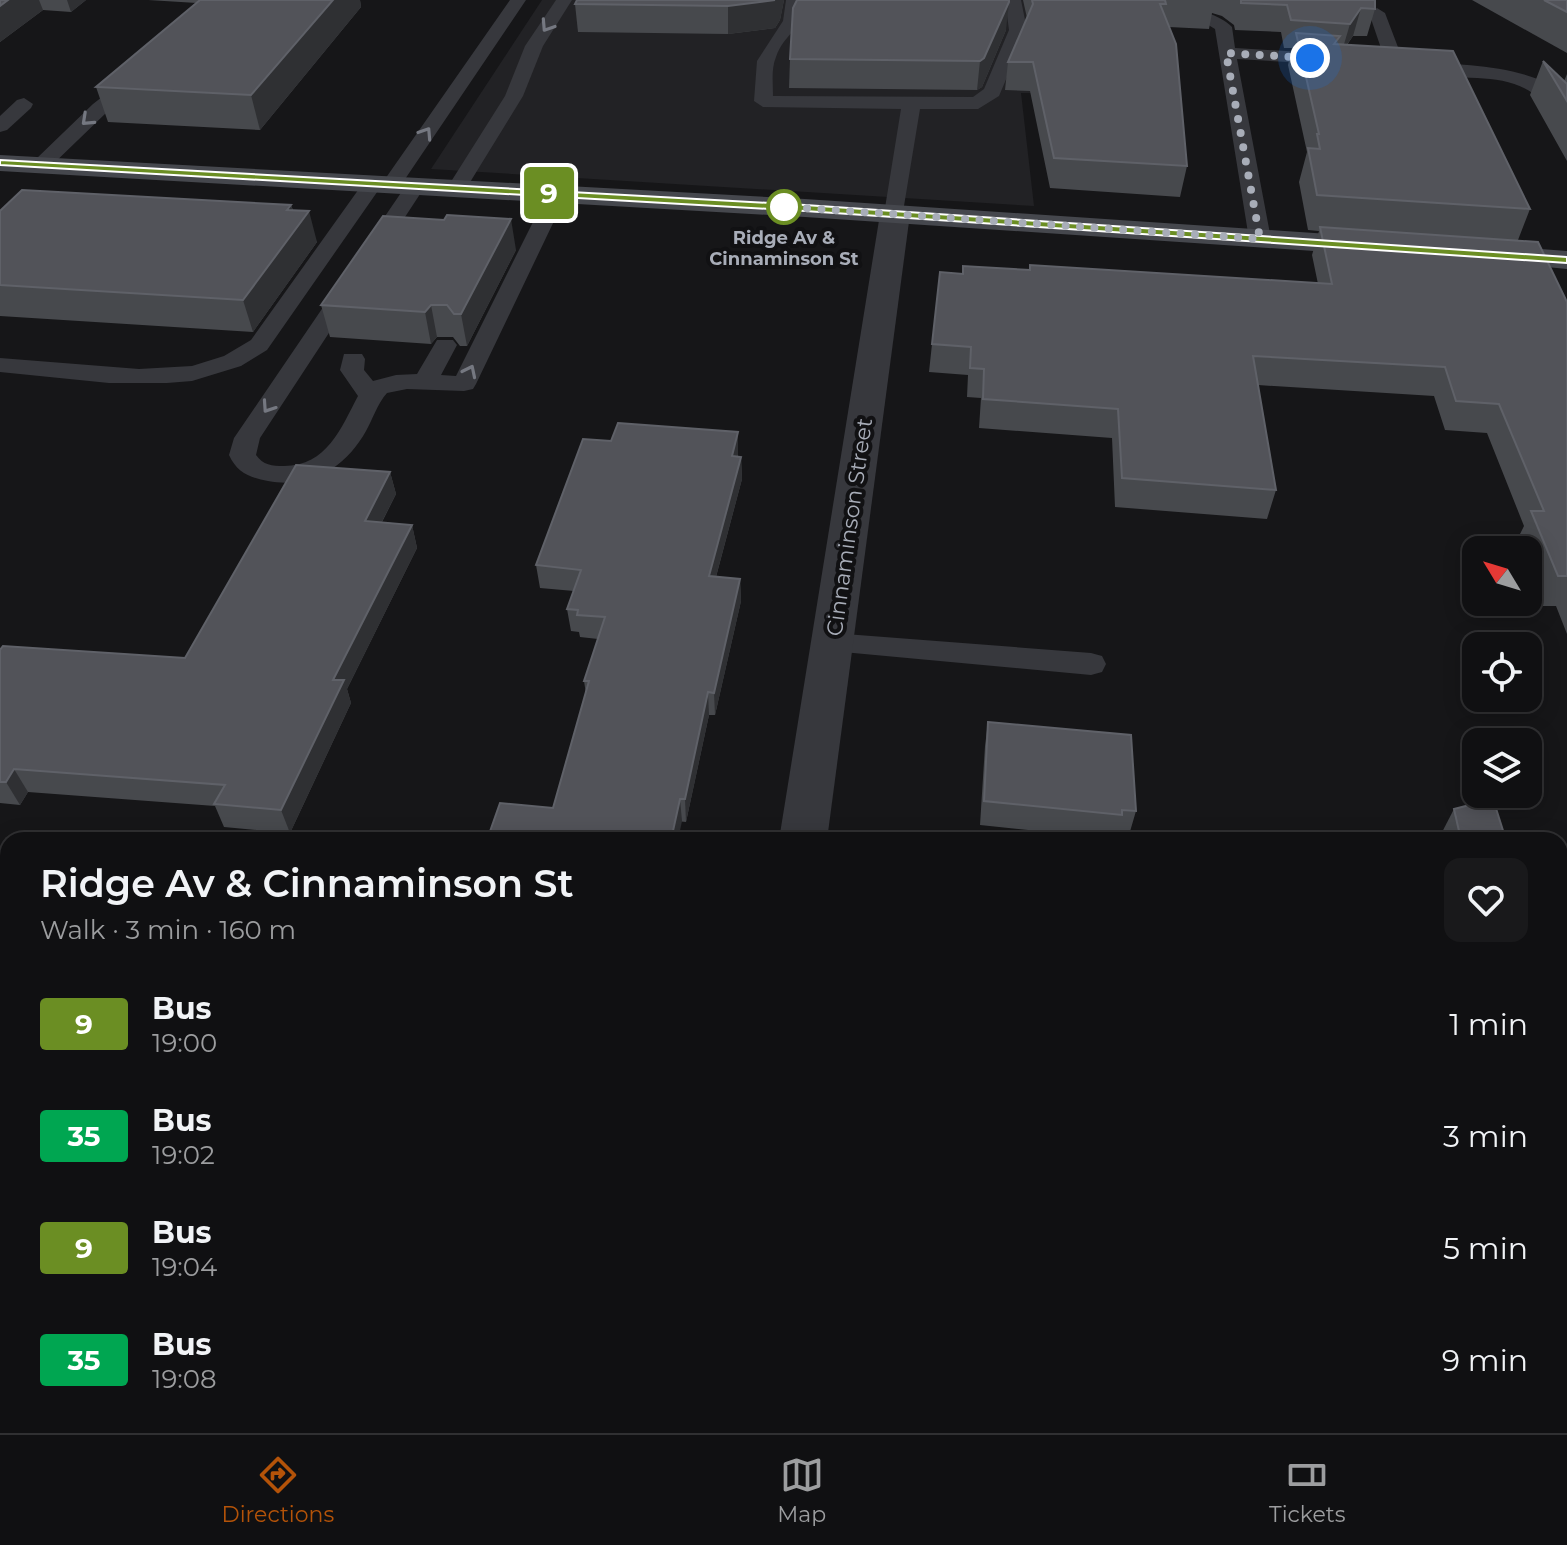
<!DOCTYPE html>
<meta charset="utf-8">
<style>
:root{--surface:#101012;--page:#19191b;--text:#f1f3f6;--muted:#9c9d9f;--line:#303032;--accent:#b45309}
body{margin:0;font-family:Montserrat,sans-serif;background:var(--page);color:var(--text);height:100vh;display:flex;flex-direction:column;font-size:30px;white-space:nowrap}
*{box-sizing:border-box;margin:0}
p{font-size:26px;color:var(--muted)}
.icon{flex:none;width:44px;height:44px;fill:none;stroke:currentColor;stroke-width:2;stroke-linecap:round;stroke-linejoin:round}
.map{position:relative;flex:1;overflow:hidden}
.sheet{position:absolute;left:0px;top:832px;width:1568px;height:602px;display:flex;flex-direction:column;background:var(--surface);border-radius:24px 24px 0 0;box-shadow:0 4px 20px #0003,0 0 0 2px var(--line)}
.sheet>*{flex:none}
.badge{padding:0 16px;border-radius:6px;font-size:28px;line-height:52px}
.needle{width:52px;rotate:308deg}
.fabs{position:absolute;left:1462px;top:536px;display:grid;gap:16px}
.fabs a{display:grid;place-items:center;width:80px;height:80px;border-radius:16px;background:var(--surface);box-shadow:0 4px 20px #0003,0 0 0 2px var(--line);font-size:40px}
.you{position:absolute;width:40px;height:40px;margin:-20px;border:6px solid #fff;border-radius:50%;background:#1a73e8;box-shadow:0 0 0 12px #1a73e833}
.map>.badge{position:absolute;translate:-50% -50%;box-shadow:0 0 0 4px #fff}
.round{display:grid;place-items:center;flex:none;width:84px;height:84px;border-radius:16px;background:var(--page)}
.summary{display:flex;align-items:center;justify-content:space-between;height:136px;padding:0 40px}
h1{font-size:38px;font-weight:600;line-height:60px}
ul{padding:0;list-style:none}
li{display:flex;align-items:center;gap:24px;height:112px;padding:0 40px}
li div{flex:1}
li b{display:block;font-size:30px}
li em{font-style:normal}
li .badge{min-width:88px;font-weight:700;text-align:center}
.tabs{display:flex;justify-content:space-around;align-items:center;height:112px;border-top:2px solid var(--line);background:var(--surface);font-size:22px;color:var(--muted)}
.tabs a{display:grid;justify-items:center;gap:4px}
.tabs .selected{color:var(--accent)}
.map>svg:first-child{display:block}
</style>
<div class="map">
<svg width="1567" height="1433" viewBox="0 0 1567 1433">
<rect width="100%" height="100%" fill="#161618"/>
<path fill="#222225" d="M542,0H1032L1056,93H1021L1034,206L431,169Z"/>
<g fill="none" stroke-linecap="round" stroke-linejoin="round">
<g fill="#37383d" fill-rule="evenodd">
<path d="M510,0H526L399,188L392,190L382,185L267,350L241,366L192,381L167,383H109L0,372V358L139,369L192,366L224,356L251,340L366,179L373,177L383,182Z"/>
<path d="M556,0H572L543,46L523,96L464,192H450L447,188L505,96L525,46Z"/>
<path d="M786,0H802C801,34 785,32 776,57C771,69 773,83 773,96L973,97L984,89L1009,30L1005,0H1021L1027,30L999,96L978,109H920L902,218H888L884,214L901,109L763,107L754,101L757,61L783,21Z"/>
<path d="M1100,0C1132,0 1210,3 1232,27L1235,48L1384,57L1369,13L1377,8L1385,13L1404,63L1395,68L1237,59L1271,239L1260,245L1249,239L1215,29L1205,23L1108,5Z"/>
<path d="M1426,63C1458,64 1555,66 1567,105C1567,110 1567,118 1567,124L1560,122C1519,62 1478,86 1420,72L1417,68L1420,64Z"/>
<path d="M135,75L141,76L144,80L141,84L107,112L49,168H35L32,164L35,160L93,104L129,76Z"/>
<path d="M24,98L33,104L31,108L7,130L0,132V116L17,100Z"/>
<path d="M416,179L426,185L260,438L256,455C263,465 272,466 284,466C327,466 341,428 358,396L340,370L344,354H362L365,359L364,370L373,381L396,375L417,374L437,340H453L457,345L441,375L456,376L547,194L557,188L564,190L567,194L476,384L473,389L464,391L407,389L387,393C377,404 373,419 366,431C346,467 311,489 268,481C251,478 237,473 229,455L234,438L409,181Z"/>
<path d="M832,633L1091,653L1102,656L1106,664L1102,672L1091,675L821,650L817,643L821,636Z"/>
</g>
<g fill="#37383d" fill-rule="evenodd">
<path d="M895,205L905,208L910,214L827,840H779L880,214L885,208Z"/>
<path d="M0,923L8,924V966L0,965Z"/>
<path d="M683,1426H749L748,1433H682Z"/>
</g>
<g fill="#45474d" fill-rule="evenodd">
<path d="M0,155L805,199L1373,237L1384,240L1388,246L1384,252L1373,255L805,217L0,171Z"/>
<path d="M1486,245L1567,251V269L1475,260L1471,254L1475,248Z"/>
</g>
</g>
<g fill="#47494d">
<path d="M0,0H86L71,12L43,10L0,42Z"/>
<path d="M148,0H360L361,7L260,130L108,122L96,87L197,3Z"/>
<path d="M784,0L780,20L775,28L728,34L578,32L575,4Z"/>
<path d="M1023,0H1375V9L1367,36H1353L1347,45L1530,209L1518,240L1567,302V634L1556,606H1543L1528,568V550H1521L1517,540L1524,526L1487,433L1445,430L1434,396L1258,385L1276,490L1267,519L1115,507L1112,438L979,428L981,398L967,397L968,375L929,372L932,344L963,274L1029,270L1030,265L1318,284L1312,255L1319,231L1308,230L1299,182L1307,152L1288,65L1292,48H1284L1281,32L1235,30L1234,25L1222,16L1212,13L1209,29L1169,27L1187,166L1180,197L1050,188L1030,91L1005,90L1008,62L1027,18Z"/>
<path d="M1472,0H1567V53Z"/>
<path d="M1006,30L982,87L977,90L789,88L790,59Z"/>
<path d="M1543,61L1564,81L1567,74V161L1530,95Z"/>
<path d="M291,205L293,210L317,242L253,332L0,316V211Z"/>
<path d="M516,250L467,346H460L453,337H437L431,344L330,337L321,305Z"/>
<path d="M738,454V457H741L742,479L716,577L740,579L741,601L715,715H709L686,822L553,808L586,694L584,681L598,639L580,637L579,632L571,631L567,609L574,591L540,588L536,565Z"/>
<path d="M390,472L396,494L382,522L412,525L417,548L347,689L351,703L290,833L224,827L215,806L28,792L20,805L0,803V650L185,658Z"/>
<path d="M988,722L1136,811L1129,835L1117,834L1115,839L980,825L985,746Z"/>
<path d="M1454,809L1506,840H1438Z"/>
<path d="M1560,902H1567V984L1560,983Z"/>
<path d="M8,1091V1376L0,1375V1105Z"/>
<path d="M1560,1102H1567V1132L1560,1131Z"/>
<path d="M1131,1426H1149L1148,1429Z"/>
</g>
<g fill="#2f3033">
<path d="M8,0H39L43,10L0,42V6Z"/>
<path d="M67,0H86L71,12Z"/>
<path d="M333,0H360L361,7L260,130L251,95Z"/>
<path d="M775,0H784L780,20L775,28L728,34V6Z"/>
<path d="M1009,2L1006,30L982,87L977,90L980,61Z"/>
<path d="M1361,8L1353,36L1342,51L1350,24Z"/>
<path d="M291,205L297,228L309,211L317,242L253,332L243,300L287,210Z"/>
<path d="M511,219L516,250L467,346L461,314Z"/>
<path d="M431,305L437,337L431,344L425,312Z"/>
<path d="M738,432V454L732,478V456Z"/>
<path d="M741,457L742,479L710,599L709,576Z"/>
<path d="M390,472L396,494L371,543L365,521Z"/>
<path d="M412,525L417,548L347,689L351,703L290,833L281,810L333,680Z"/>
<path d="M740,579L741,601L715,715L714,693Z"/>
<path d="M708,692L709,715L686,822L685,799Z"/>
<path d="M14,769L28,792L20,805L6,782Z"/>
<path d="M680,799L682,821L678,840H671Z"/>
<path d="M8,1332V1371L0,1363V1348Z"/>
</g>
<g fill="#525359" stroke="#5f6168" stroke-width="2">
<path d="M0,0H8L0,6Z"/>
<path d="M200,0H333L251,95L96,87Z"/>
<path d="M577,0H775L728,6L575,4Z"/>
<path d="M797,0H1009V2L984,58L980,61L790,59L793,8Z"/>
<path d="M1032,0H1165L1166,4H1160L1176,44L1187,166L1054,158L1033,62H1008L1033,4Z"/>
<path d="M1241,0H1375V9L1361,8L1350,24L1291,20L1287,5L1241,3Z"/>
<path d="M1544,0H1567V12Z"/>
<path d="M1296,33L1340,36L1334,44L1453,51L1530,209L1317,195L1308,148L1320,149L1317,134H1319Z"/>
<path d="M1543,61L1567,84V101Z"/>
<path d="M22,190L291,205L287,210L309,211L243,300L0,285V211Z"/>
<path d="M447,215L511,219L461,314H454L447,305H431L425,312L321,305L383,216L444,220Z"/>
<path d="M1320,227L1538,242L1567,302V576H1558L1531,511H1544L1499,404L1456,401L1445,367L1253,356L1276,490L1122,478L1118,409L983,399L984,369L970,368L971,347L932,344L940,272L963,274V266L1030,270V265L1332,284Z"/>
<path d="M618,423L738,432L732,456L741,457L709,576L740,579L714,693L708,692L685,799H680L671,840H487L500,803L553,808L589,681H584L605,617L577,615L578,610L567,609L581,570L536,565L583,439L611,441Z"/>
<path d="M296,465L390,472L365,521L412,525L333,680H344L281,810L214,804L225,785L14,769L6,782H0V650L3,646L185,658Z"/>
<path d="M988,722L1131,735L1136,811L1122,810V815L984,801Z"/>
<path d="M1493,799L1506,840H1461L1454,809Z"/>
<rect x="1560" y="902" width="7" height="50"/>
<path d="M1560,1008L1567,1030V1102H1560Z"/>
<path d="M8,1091V1332L0,1348V1105Z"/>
<path d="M310,1426H344L368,1429V1426H386L433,1433H307Z"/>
<path d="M822,1426H1086V1433H821Z"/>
</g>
<defs><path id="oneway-chevron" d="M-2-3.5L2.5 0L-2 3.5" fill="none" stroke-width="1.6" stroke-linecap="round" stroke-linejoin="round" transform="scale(2)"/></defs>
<g stroke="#757881">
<use href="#oneway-chevron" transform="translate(547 26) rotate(123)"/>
<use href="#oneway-chevron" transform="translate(87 120) rotate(137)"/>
<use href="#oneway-chevron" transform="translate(426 133) rotate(-57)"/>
<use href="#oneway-chevron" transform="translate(470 371) rotate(-64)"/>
<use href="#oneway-chevron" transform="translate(268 407) rotate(124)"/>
</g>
<path fill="#6b8e23" stroke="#fff" stroke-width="2" d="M0,160L805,205L1567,257V263L805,211L0,165Z"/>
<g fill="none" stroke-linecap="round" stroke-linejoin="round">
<path stroke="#a8adb8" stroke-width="8" stroke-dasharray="0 14.4" d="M784,207L774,206L1260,239L1226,53L1310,58"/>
</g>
<circle fill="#fff" stroke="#6b8e23" stroke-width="4" cx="784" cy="207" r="16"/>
<g text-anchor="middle" stroke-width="8" stroke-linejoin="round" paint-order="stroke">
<g font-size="18" font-weight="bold" fill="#a8adb8" stroke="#111113">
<text x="784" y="244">Ridge Av &amp;<tspan x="784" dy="21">Cinnaminson St</tspan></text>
</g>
<g font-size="22" fill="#a8adb8" stroke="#111113">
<text transform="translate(849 527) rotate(-82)" y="8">Cinnaminson Street</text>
</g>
</g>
</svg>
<div class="fabs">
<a><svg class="needle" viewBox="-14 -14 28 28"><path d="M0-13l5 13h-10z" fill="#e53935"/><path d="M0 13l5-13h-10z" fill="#9c9d9f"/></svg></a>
<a><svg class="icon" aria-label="locate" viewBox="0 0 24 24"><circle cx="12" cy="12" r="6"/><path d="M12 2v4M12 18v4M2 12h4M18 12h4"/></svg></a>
<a><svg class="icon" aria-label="layers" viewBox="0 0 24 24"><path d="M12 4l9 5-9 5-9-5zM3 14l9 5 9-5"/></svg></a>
</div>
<div class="you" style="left:1310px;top:58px"></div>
<b class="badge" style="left:549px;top:193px;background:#6b8e23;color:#fff">9</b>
<section class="sheet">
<div class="summary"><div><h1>Ridge Av &amp; Cinnaminson St</h1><p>Walk · 3 min · 160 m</p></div><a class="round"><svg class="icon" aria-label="heart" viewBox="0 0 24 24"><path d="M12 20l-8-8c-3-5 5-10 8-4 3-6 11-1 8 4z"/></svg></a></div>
<ul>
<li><span class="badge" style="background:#6b8e23;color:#fff">9</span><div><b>Bus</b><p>19:00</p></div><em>1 min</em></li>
<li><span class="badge" style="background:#00a651;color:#fff">35</span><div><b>Bus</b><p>19:02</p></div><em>3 min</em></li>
<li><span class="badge" style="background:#6b8e23;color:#fff">9</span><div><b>Bus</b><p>19:04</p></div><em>5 min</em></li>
<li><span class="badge" style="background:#00a651;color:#fff">35</span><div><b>Bus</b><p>19:08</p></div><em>9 min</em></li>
</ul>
</section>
</div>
<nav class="tabs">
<a class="selected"><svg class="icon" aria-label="directions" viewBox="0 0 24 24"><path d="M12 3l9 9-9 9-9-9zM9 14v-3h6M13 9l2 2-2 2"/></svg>Directions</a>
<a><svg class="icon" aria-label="map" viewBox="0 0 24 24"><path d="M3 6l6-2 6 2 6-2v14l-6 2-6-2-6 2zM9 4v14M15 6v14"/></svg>Map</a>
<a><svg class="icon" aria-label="tickets" viewBox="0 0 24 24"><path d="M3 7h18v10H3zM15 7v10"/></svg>Tickets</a>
</nav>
